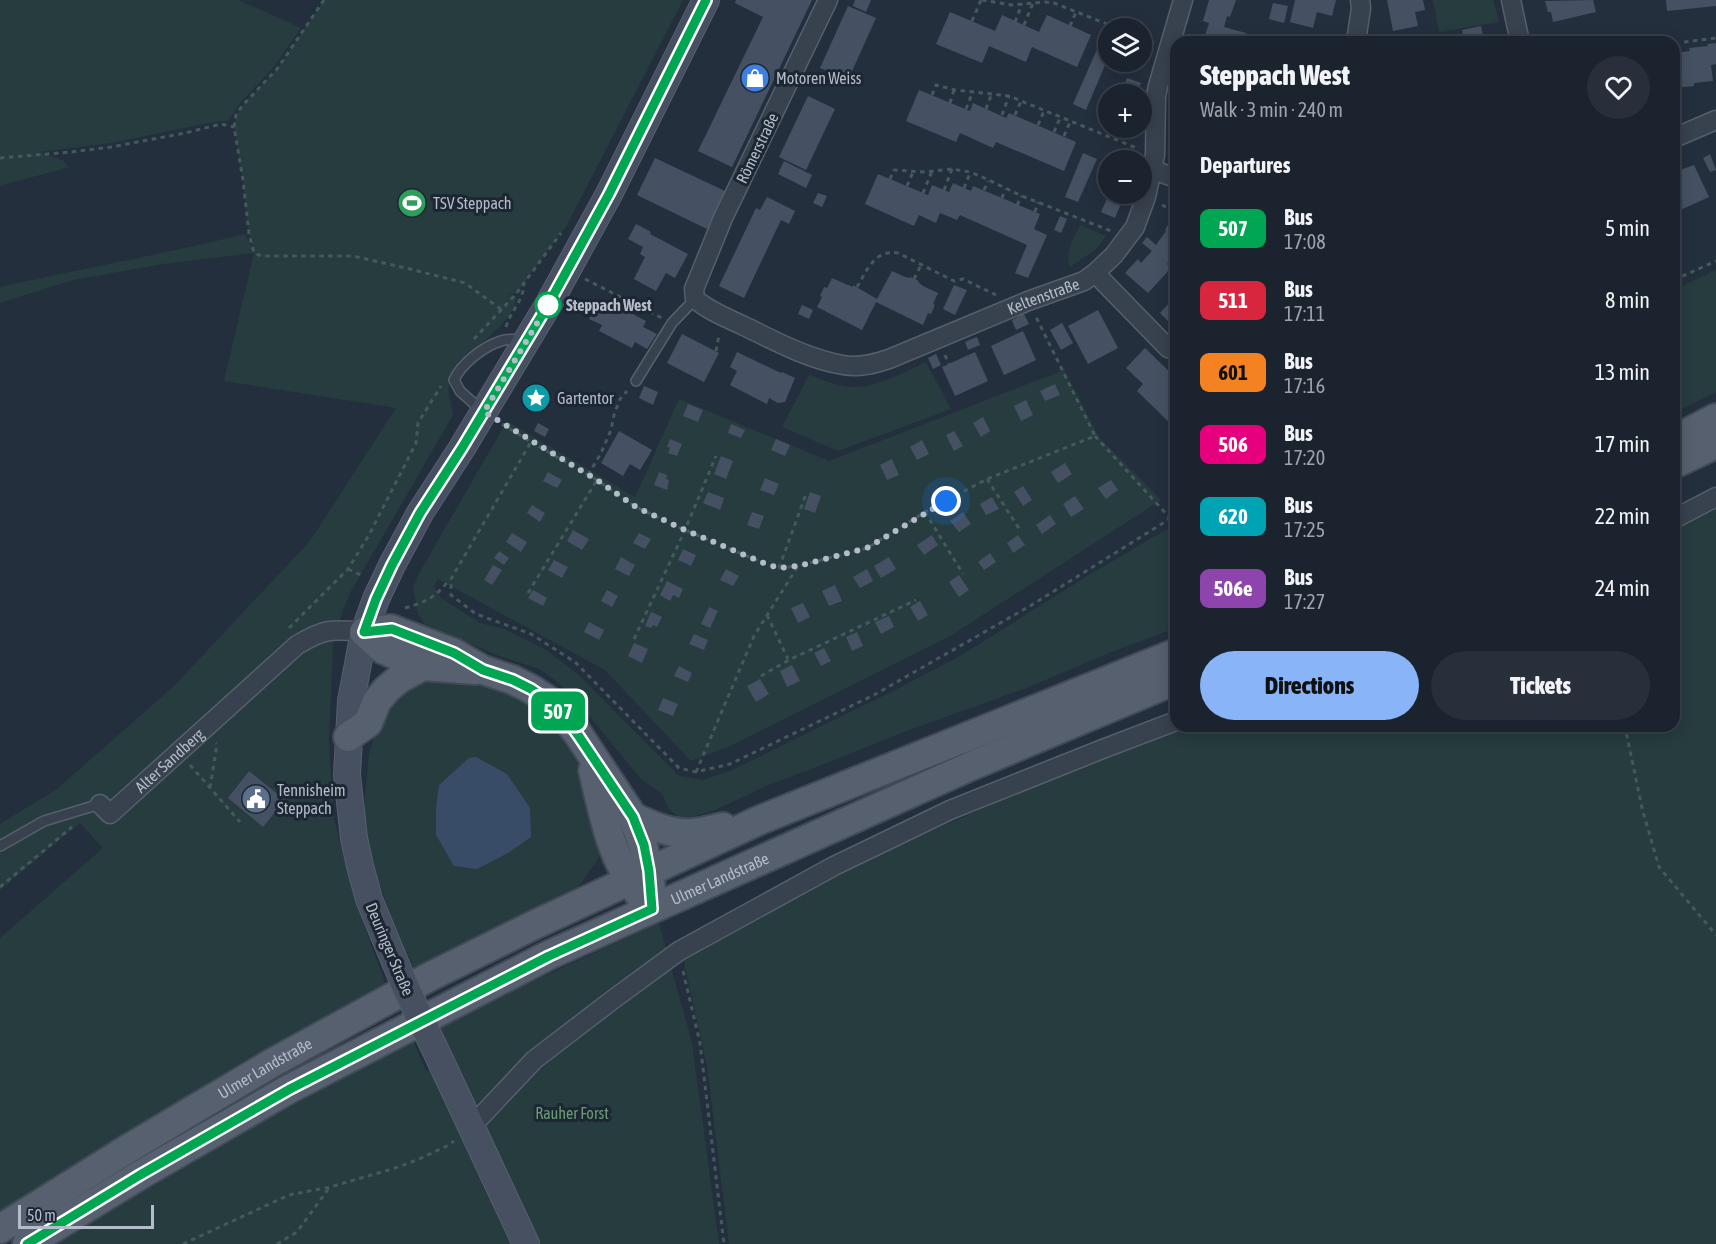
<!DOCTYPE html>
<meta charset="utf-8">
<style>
:root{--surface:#1b232e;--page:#282f3a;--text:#f1f3f6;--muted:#a0a4aa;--line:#39404a;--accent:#8ab4f8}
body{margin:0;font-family:"Asap Condensed",sans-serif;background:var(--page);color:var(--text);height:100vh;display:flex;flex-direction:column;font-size:22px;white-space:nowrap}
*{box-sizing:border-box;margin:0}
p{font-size:20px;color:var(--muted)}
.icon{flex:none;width:33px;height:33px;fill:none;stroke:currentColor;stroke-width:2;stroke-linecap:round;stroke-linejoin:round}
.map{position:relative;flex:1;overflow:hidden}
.details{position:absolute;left:1170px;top:36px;width:510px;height:696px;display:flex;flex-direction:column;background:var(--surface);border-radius:18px;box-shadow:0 3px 15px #0003,0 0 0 2px var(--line)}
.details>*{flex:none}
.badge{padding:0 12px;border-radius:9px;font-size:21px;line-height:39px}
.tools{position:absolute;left:1098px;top:18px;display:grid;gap:12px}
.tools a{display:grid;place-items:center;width:54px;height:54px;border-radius:50%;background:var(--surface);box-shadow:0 3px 15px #0003,0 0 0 2px var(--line);font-size:30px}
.scale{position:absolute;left:18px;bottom:15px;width:136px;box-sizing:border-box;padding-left:6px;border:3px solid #b4bcc9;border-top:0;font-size:16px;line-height:21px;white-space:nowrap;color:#b4bcc9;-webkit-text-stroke:4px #1d2633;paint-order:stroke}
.you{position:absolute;width:30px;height:30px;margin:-15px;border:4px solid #fff;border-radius:50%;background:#1a73e8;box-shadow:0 0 0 9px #1a73e833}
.map>.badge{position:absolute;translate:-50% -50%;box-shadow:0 0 0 3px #fff}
h2{padding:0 30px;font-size:22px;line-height:54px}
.round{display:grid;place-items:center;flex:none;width:63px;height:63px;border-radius:32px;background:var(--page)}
.head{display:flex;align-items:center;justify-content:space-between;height:102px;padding:0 30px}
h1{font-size:28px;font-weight:800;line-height:45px}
.primary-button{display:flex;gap:12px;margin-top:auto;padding:12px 30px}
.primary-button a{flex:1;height:69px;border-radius:36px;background:var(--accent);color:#111;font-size:24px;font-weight:800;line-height:69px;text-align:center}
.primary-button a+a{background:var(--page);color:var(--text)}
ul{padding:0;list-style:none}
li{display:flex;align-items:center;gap:18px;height:72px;padding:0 30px}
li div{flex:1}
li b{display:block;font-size:22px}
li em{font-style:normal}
li .badge{min-width:66px;font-weight:700;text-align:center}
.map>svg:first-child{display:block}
</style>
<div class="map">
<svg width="1716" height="1244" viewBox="0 0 1716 1244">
<rect width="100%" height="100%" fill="#242f3e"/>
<g fill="#263c3f">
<path d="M0,0H239L301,28L274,67L240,103L228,121H219L111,143L40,152L64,161L69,167L0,186Z"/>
<path d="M324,0H683L567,225L516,294L507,293L516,296C518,325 458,352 449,383C447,391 452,406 453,415L350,593L342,613L333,646L329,742L334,819L356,902L385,983L243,1061L0,1213V938L103,848L80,823L0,890V824L57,789L174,686L310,541L396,408L224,381L254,253L163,264L73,280L0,303V287C81,269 164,254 245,234L252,248L249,234L243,180L234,127L236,115L242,106L277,69Z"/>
<path d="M1433,0H1493L1499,22L1439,32Z"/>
<path d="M1080,225L1106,236L1096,249L1070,267C1064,253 1075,237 1080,225Z"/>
<path d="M1716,270V392L1674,413V290Z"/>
<path d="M926,362L951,409L838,451L782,427L809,375C822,379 835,386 849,387C877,388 902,373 926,362Z"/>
<path d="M1064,370L1099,437L1161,500L952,635L728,747L691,761L605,670L438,579L434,586L441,598L480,623L504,629L545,649L578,674L679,776L703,780L730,771L895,690L960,656L1092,573L1176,524V628L1109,653L1029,687L901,733L832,761L766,786L713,811L681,820L669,809L662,794L640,778L576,700L556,681L539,669L499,656L425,624L418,614L413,587L421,570L507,421L635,497L679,399L829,461Z"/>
<path d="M1716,504V1244H729L707,1066L682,953L898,846L1015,794L1190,726H1674V529Z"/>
<path d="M433,678L471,681L525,701L552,720L570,744L581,769L601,855L576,890L414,969L393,921L372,863L365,824V794L369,755L381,712L418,681Z"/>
<path d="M659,923L692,1043L719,1244H53L180,1166L413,1040L426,1071L454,1059L439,1025Z"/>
</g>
<path fill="#394c67" d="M476,757L507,774L530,808L531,837L508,853L477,869L454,866L436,835V808L439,785L469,758Z"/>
<g fill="#455162">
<path d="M736,0H812L732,167L698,151L763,17L735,3Z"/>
<path d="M855,0H871L866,12L853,6Z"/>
<path d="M1209,0H1236L1230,17L1227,16L1224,27L1246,33L1244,42H1203L1209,23L1203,21Z"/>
<path d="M1295,0H1336L1332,16L1317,12L1313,28L1290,22Z"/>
<path d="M1387,0H1423L1425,10L1415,12L1418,26L1393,31Z"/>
<path d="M1593,0L1596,12L1553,22L1551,12H1548L1545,1Z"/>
<path d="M1666,0H1716V6L1667,11Z"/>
<path d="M1273,3L1288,6L1284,23L1269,19Z"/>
<path d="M848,6L876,18L848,80L820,68Z"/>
<path d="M950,12L995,31L1002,15L1039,32L1047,15L1091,35L1077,67L1032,47L1026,62L989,46L982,63L936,44Z"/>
<path d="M1481,26L1483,36L1489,35L1490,42H1464L1462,30Z"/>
<path d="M1716,43V64L1711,65L1713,81L1694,83V86L1674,88V53L1690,51L1689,48L1708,46L1707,44Z"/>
<path d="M1098,47L1108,52V58L1086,110L1073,104Z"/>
<path d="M1127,78L1141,83L1136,94H1120Z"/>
<path d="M919,90L970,111L973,103L1006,118L1009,113L1076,142L1064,171L996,142L993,148L960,133L956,142L906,121Z"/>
<path d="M808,96L835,109L806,170L779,157Z"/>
<path d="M1083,153L1097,159L1078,202L1065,197Z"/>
<path d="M1710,154L1716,170L1710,172L1703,158Z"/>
<path d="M655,158L725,191L707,229L637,195Z"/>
<path d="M784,161L812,175L806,188L778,174Z"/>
<path d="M1694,165L1709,197L1674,213V172Z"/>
<path d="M878,174L928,195L932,185L949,192L953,183L971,191L973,186L1040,214L1034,229L1047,235L1028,278L1015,273L1027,245L960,215L957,220L940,213L936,223L919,215L914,226L865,204Z"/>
<path d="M818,193L827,196L822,207L813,203Z"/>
<path d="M1109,194H1125L1115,218L1101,212Z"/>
<path d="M767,197L795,211L789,224L781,220L744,298L719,286L756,208L760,210Z"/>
<path d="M1176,210V242L1170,251L1175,254L1167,264L1171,268L1148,293L1125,273L1138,259L1141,263L1152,251L1142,243L1147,237L1156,245L1166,231L1165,230Z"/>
<path d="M1060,216L1067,219L1061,233L1054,230Z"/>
<path d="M636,224L651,232L650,234L688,254L675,278L666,273L656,291L634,279L645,257L640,254L643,247L628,239Z"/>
<path d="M892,271L905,277L910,278V277L919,281L918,282L923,286L938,293L933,304L935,305L931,314L928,313L923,325L876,302L862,330L817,307L822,297L820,296L824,287L827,288L832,278L848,285L853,287V285L877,299Z"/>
<path d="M954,285L967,290L955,315L943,309Z"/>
<path d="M1176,296V316L1170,323L1160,313Z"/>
<path d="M598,304L610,310L613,304L646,321L643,327L657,334L647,349L635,342L632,348L599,331L602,325L589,319Z"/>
<path d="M802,305L813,310L809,319L798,314Z"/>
<path d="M1098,310L1118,348L1088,364L1068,326Z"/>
<path d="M1024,314L1029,324L1016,330L1012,320Z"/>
<path d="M1062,323L1073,343L1061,350L1050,330Z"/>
<path d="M1023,331L1036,360L1004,375L991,346Z"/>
<path d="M682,334L719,353L704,382L667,363Z"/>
<path d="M977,337L980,345L968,350L965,342Z"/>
<path d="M1145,348L1176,378V429L1137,391L1143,384L1126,368Z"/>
<path d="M737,352L781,373L782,372L795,378L785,402L778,403L769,398L767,404L730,385L737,371L730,367Z"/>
<path d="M975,352L988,381L955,396L942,367Z"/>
<path d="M936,354L941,365L933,369L928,358Z"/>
<path d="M1055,384L1060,395L1045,401L1040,391Z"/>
<path d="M644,386L658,392L653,405L639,398Z"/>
<path d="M1026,400L1033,415L1021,421L1014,406Z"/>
<path d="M688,404L703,410L698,422L683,416Z"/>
<path d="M983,417L990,431L981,437L973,423Z"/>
<path d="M538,423L549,429L545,437L534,431Z"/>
<path d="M731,424L745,430L741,438L728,433Z"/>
<path d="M619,431L652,450L640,470L630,464L623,476L601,463Z"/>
<path d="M954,431L963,446L954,451L946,435Z"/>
<path d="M670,439L682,444L677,456L668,453L670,448L667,447Z"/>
<path d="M776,439L790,445L785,456L771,450Z"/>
<path d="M922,440L929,454L917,460L910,447Z"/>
<path d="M721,456L733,461L726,479L714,474Z"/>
<path d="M892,459L899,475L887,480L880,465Z"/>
<path d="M1065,463L1072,474L1058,483L1051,472Z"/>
<path d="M548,472L562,480L557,488L543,481Z"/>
<path d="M659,472L667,475L666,479L669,480L667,490L654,485Z"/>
<path d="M765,478L779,484L774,495L760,490Z"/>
<path d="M1111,480L1118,490L1106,499L1098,488Z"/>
<path d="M1023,486L1032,500L1023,506L1014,492Z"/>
<path d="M708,492L724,498L720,510L703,503Z"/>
<path d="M810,492L821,496L815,513L804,509Z"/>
<path d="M1075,496L1084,509L1071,517L1063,504Z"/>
<path d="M992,497L999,509L986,515L980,504Z"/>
<path d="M532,505L545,513L540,522L527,513Z"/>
<path d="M752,512L764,516L759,529L747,525Z"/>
<path d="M963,512L971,524L959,532L950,521Z"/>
<path d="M1050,515L1056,524L1042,534L1036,525Z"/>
<path d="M573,530L589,539L582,550L567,541Z"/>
<path d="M512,533L527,542L521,552L506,542Z"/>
<path d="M639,533L651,539L645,549L633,543Z"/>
<path d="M932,535L938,545L924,555L917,545Z"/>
<path d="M1018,535L1025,545L1013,553L1007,543Z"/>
<path d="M683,549L696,555L691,566L678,560Z"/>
<path d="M499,551L509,558L504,565L494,558Z"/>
<path d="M990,553L996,562L984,570L978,562Z"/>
<path d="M621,557L635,565L629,576L615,569Z"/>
<path d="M889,557L896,569L881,578L874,566Z"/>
<path d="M554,560L568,567L562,578L548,570Z"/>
<path d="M493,565L502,570L492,585L484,580Z"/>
<path d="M726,569L739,576L733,586L720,580Z"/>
<path d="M867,569L873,581L860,588L853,577Z"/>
<path d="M959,575L969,590L959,597L949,582Z"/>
<path d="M667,581L683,589L679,598L673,595L670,601L660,595Z"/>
<path d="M835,585L842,601L829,606L822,591Z"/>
<path d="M533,590L547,598L543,606L528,598Z"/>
<path d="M607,590L618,596L612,607L601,601Z"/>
<path d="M920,601L928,615L918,621L910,607Z"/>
<path d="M803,603L810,617L798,623L791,608Z"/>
<path d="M709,607L718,611L710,628L701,624Z"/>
<path d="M651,612L662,617L657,627L653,625L651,628L645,626Z"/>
<path d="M889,616L894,627L881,634L875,622Z"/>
<path d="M589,622L604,630L599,640L584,632Z"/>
<path d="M857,632L863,646L852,651L846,637Z"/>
<path d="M694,634L708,640L704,650L689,644Z"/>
<path d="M634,643L648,649L642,663L628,656Z"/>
<path d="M824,648L831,661L821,666L814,653Z"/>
<path d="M792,665L800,681L787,687L780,671Z"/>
<path d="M679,666L692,673L688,682L674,676Z"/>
<path d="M760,679L769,694L756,702L747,686Z"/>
<path d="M663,698L678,704L673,716L658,710Z"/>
<path d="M249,771L285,800L263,827L228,798Z"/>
</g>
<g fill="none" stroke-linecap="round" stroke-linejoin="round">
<g stroke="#565f6c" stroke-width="12">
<g id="lane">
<path d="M636,381L672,323L695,299"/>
<path d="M481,410L460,391L454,380C461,364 484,346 501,341C508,338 517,340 524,340"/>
<path d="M0,846L44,821L100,804"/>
</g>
</g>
<g stroke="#565f6c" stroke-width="21">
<g id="street">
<path id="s1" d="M828,0L723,218L694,289L695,299C709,311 727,318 744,326C775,341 808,359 843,365C859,368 874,364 889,359L1028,301L1084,281L1095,273L1114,255L1135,227L1146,197L1155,155L1156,97L1158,86L1183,0"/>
<path d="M1511,0L1520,42"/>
<path d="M1356,42L1361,8L1360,0"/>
<path d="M1674,138L1716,120"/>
<path d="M1153,170L1176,178"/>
<path d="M1095,273L1168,348L1176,350"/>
<path d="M1674,519L1716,497"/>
<path id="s2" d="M100,804L110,814L297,645C325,628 332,629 364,632"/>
<path d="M471,1127L534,1060L611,1001L679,951L834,866L950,810L1100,750L1176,721"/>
</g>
</g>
<g stroke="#565f6c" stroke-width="28">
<g id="secondary">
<path d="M383,933L369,899L360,866L354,838L347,775L351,701L364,632L376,599L392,565L420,513L462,448L548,305L609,194L706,0"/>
<path d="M442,1064L526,1244"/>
</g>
</g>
<g stroke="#414a57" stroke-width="32">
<g id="primary">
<path d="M1674,440L1716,418"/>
<path d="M1674,464L1716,444"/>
<path d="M364,632L391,629L454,653L483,670L513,680L531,689L549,701L564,716L578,734L633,817L643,845L649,871L651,889"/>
<path d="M364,632L384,650L423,666L475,670"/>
<path d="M348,737L368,723L377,701L387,689L399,679L423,666"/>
<path d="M593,770C603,813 611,859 639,894"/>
<path d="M633,817C652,826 672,835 694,833C704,832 713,829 723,827"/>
<path id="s3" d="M0,1229L126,1150L272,1063L431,976L536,924L760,820L1176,653"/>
<path id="s4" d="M27,1244L140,1175L289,1089L549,955L971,766L1176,680"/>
</g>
</g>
<g stroke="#44595c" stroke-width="3" stroke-dasharray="4.5 4.5" stroke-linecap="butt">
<path d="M324,0L277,69L242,106L236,115L234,127L243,180L249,234L254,253L261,256H353L410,269L465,283L502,310"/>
<path d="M982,0L1012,5L1045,2L1054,3L1117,28"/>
<path d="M972,21L981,0"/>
<path d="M1015,22L1022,4"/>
<path d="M1024,25L1033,3"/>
<path d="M1070,26L1076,12"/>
<path d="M1142,38L1154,43"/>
<path d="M1684,42L1716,38"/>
<path d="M1120,62H1121"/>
<path d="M932,95L936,85L955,90L1009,96L1139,149"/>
<path d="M950,103L954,90"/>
<path d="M966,109L973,91"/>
<path d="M986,109L992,93"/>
<path d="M1002,115L1009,96"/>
<path d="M1015,115L1021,101"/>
<path d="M1038,125L1044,111"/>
<path d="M1054,132L1060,118"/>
<path d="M1064,136L1070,122"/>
<path d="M0,158L71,152L111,147L185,133L221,124L234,127"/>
<path d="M890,179L894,170L923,172L952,169L970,172L980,176L1022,196L1111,231"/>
<path d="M907,186L913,172"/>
<path d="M964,188L970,173"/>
<path d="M944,190L952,169"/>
<path d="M984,190L988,181"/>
<path d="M923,193L932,171"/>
<path d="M1002,198L1005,189"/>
<path d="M1017,205L1022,196"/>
<path d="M1162,205L1171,210"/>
<path d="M1035,212L1038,202"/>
<path d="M585,279L662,318"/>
<path d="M914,279L921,265"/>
<path d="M1674,280L1716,261"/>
<path d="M857,287C867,270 875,249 898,253L954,281L963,279L996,295"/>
<path d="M506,327C511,310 523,302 524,284"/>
<path d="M474,339L516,294L561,233"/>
<path d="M716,351L719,335"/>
<path d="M945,355L949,364"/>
<path d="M502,424L531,442L451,579V595L476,614L531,634L575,662L679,768L696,772L730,764L874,695L1030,606L1176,515"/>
<path d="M1095,436L1170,518"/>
<path d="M531,442L597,480L636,507L685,530L766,564L779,568L798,566"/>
<path d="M588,475L601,453L611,430L614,415L620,399L627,391"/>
<path d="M987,479L1020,530"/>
<path d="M925,512L963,574"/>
<path d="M779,568L806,494"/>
<path d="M348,569L363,576"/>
<path d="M528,593L597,480"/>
<path d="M405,608C426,602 436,597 449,580"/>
<path d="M767,615L788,659"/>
<path d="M289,628L348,569L369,535L416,443L418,423L441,386"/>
<path d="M634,639L685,530L716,456"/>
<path d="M761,676L789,660L916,600"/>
<path d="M1622,726L1627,736L1642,808L1659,867L1716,935"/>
<path d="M190,765L240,822"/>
<path d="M696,772L754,636L798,566L867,548L925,512L987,479L1095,436L1035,315"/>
<path d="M210,788L217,744L216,743"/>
<path d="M0,887L72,827"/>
<path d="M683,971L700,1043L724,1244"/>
<path d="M183,1244L289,1195L330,1187L392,1169L417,1160L449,1145L454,1141"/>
<path d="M277,1244L297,1232L329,1188"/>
</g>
<use href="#lane" stroke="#38414e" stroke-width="9"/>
<use href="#street" stroke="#38414e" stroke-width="18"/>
<use href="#secondary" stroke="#465061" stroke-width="26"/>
<use href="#primary" stroke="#56606e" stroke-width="28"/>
<g stroke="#565f6c" stroke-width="28" stroke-linecap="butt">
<path id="secondary-bridge" d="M383,933L405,986L442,1064"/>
</g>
<use href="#secondary-bridge" stroke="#465061" stroke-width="26"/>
</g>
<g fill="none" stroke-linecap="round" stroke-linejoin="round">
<g stroke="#fff" stroke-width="14">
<path id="line" d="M27,1244L140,1175L290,1089L549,956L652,909L649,871L644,845L633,817L578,735L564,716L549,701L531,689L513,680L483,670L454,653L392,629L364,632L376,599L392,565L420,513L462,448L548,305L609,194L706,0"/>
</g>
<use href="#line" stroke="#00a651" stroke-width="9"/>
<path stroke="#b4bcc9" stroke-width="6" stroke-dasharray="0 10.8" d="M548,305L484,412L597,480L636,507L685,530L766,564L779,568L798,566L867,548L946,501"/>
</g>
<defs>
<g id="shop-disc" transform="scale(1.5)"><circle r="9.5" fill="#3f7fe0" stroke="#1d2633"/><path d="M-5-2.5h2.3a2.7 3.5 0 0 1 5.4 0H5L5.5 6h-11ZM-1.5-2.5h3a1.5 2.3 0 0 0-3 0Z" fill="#fff"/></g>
<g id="stadium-disc" transform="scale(1.5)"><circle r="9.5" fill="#2e9e5b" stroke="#1d2633"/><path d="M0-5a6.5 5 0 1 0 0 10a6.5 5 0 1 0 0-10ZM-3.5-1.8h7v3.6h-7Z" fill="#fff"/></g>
<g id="sight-disc" transform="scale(1.5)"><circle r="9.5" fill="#0f9aa8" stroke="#1d2633"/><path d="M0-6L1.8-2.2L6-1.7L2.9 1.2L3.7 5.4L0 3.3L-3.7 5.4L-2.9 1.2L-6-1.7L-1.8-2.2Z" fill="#fff"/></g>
<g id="civic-disc" transform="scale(1.5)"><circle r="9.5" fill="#5c6f8a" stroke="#1d2633"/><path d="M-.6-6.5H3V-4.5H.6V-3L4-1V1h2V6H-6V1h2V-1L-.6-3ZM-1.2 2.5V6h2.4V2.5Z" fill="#fff"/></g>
</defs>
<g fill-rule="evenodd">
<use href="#shop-disc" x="755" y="78"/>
<use href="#stadium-disc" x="412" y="203"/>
<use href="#sight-disc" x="536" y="398"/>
<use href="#civic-disc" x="256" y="799"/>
</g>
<circle fill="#fff" stroke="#00a651" stroke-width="3" cx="548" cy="305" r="12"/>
<g text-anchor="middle" stroke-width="6" stroke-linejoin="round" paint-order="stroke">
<g font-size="16" fill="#b4bcc9" stroke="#1d2633" text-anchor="start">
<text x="776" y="84">Motoren Weiss</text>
<text x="433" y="209">TSV Steppach</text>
<text x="557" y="404">Gartentor</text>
<text x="277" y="796">Tennisheim<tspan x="277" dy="18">Steppach</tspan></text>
</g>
<g font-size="16" fill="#b4bcc9" stroke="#1d2633">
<text transform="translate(757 148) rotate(-64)" y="6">Römerstraße</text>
<text dy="6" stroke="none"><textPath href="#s1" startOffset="705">Keltenstraße</textPath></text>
<text dy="6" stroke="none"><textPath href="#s2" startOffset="94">Alter Sandberg</textPath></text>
<text dy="6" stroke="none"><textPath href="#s4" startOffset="784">Ulmer Landstraße</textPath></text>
<text transform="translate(390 949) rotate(67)" y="6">Deuringer Straße</text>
<text dy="6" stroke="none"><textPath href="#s3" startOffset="310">Ulmer Landstraße</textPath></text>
</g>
<g font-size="16" font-weight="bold" fill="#b4bcc9" stroke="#1d2633" text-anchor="start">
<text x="566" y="311">Steppach West</text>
</g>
<g font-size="16" fill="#6b9a76" stroke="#1d2633">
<text x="572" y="1119">Rauher Forst</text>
</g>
</g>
</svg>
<div class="tools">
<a><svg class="icon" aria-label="layers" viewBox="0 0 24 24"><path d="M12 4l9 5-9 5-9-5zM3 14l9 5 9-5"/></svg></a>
<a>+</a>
<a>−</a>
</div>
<div class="scale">50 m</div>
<div class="you" style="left:946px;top:501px"></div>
<b class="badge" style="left:558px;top:711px;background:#00a651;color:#fff">507</b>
<section class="details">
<div class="head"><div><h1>Steppach West</h1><p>Walk · 3 min · 240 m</p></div><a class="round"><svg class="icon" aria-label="heart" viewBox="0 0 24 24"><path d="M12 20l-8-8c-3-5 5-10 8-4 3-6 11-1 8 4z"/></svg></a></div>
<h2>Departures</h2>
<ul>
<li><span class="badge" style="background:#00a651;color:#fff">507</span><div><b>Bus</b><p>17:08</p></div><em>5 min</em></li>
<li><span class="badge" style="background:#d7263d;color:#fff">511</span><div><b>Bus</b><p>17:11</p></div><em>8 min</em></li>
<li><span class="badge" style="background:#f58220;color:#111">601</span><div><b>Bus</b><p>17:16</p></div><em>13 min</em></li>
<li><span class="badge" style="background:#e6007e;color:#fff">506</span><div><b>Bus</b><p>17:20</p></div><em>17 min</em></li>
<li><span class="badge" style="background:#00a3b4;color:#fff">620</span><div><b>Bus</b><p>17:25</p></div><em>22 min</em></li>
<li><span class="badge" style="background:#8e44ad;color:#fff">506e</span><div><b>Bus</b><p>17:27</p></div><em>24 min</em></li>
</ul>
<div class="primary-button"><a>Directions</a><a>Tickets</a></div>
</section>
</div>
